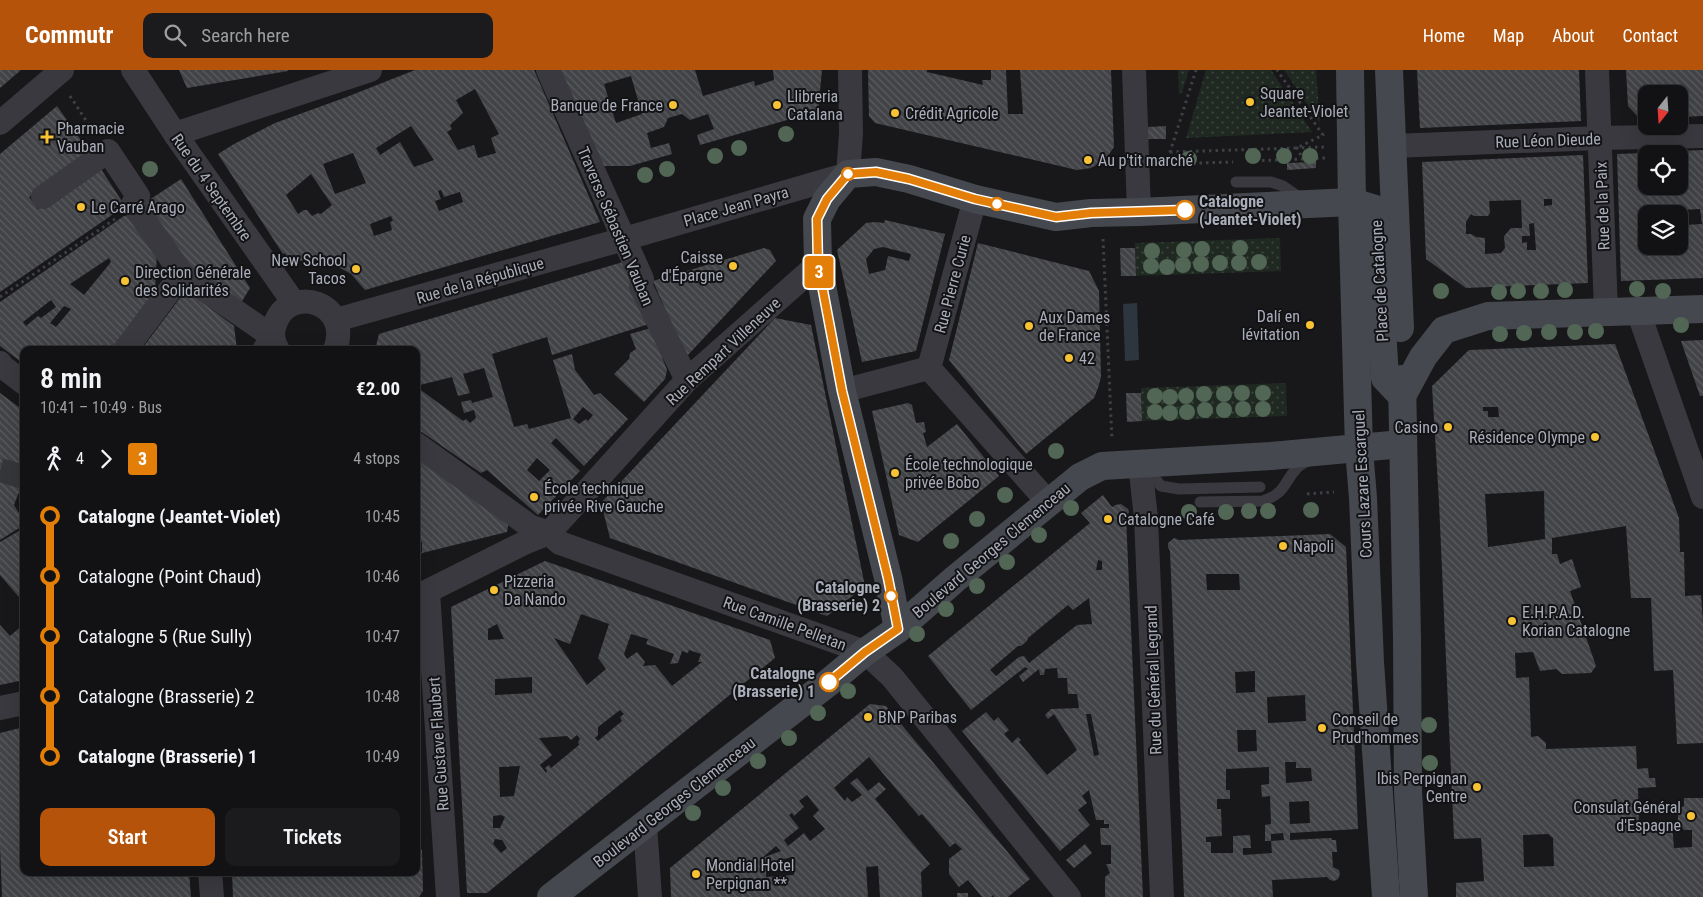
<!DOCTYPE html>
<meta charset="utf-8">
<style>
:root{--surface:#121214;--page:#1b1b1d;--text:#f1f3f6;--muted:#9c9ea0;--line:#313234;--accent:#b45309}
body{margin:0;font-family:"Roboto Condensed",sans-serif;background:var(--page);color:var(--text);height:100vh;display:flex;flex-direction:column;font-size:19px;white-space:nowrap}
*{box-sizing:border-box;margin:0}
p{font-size:16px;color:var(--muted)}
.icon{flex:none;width:28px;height:28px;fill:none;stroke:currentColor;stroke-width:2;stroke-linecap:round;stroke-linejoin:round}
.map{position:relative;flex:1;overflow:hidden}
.details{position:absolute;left:20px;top:276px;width:400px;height:530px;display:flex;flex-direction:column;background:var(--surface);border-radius:10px;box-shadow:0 5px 20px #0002,0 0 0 1px var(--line)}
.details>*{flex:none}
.badge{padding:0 10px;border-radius:4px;font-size:18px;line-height:32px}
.needle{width:32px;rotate:197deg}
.tools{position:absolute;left:1638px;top:15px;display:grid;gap:10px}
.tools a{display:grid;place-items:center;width:50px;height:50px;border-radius:10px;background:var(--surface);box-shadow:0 5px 20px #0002,0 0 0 1px var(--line);font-size:25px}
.map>.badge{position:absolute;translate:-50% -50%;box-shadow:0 0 0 2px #fff}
.legs{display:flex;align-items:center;gap:8px;height:55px;padding:0 20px;font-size:16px}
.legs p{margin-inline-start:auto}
.head{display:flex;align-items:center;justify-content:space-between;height:85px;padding:0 20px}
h1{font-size:28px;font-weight:600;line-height:38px}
.action{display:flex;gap:10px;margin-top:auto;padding:10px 20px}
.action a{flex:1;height:58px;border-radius:10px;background:var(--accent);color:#fff;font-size:20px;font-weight:600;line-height:58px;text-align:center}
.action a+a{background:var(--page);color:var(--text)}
ul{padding:0 20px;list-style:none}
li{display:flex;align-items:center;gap:18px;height:60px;font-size:19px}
li i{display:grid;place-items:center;width:8px;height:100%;margin:0 6px;background:currentColor}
li i::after{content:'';width:12px;height:12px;margin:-6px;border:4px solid;border-radius:50%;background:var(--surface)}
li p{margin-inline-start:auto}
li:first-child i{background:linear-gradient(#0000 50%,currentColor 0)}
li:last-child i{background:linear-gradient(currentColor 50%,#0000 0)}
header{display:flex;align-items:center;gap:30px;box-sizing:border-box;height:70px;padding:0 25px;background:var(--accent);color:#fff}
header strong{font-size:24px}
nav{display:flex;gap:28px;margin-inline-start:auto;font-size:18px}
.search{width:350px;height:45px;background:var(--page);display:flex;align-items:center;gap:12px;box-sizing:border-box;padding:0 18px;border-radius:10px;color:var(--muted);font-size:19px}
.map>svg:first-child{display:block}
</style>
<header>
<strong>Commutr</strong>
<div class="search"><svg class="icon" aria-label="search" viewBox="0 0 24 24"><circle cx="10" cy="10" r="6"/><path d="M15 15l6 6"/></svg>Search here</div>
<nav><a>Home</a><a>Map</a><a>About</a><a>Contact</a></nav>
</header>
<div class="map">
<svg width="1703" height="827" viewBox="0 0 1703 827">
<defs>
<pattern id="grass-dots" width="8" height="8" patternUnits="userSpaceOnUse" patternTransform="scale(1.25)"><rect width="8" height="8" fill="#1f2821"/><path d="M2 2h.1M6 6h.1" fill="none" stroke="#3d453f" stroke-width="1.8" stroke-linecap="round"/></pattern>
<pattern id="building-back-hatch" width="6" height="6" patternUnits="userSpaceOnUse" patternTransform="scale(1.25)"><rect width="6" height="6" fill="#424347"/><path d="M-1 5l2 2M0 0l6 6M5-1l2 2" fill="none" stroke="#5b5c5f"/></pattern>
</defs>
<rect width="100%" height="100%" fill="#18181a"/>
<g fill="url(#grass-dots)">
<path d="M1178,0H1189L1182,23L1179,24Z"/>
<path d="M1206,0H1271L1312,62L1186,68Z"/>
<path d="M1284,0H1316L1320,53Z"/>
<path d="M1280,168L1281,201L1136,206L1135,173Z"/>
<path d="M1286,313L1287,346L1142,351L1141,318Z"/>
</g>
<path fill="#2d363f" d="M1137,233L1139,290L1125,291L1123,234Z"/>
<g fill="url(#building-back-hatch)" fill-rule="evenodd">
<path d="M0,0H21L0,18Z"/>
<path d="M179,0H288V1L187,18Z"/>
<path d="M415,0H534L600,152L365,220L351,204L335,195L316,190L298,191L297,189L289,191L285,183L283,184L218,84L234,74L275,53L344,28ZM475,19L499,64L491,68L496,83L478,88L474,75L458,80L447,62L452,59L450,55L463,43L456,30ZM411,56L434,90L414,97L400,72L380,85L376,78ZM353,83L366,113L335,124L323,94ZM311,104L332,135L321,144L318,143L312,146L307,140H304L298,144L286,125ZM441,120L444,127L460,122L463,132L439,141L435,131L441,129L438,121ZM391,146L393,151L390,152L392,160L374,166L370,154Z"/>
<path d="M559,0H695L703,26L754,11L755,16L774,10L773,0H822L818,41L700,75L697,65L714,59L708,44L690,50L682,44L668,48L664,57L647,63L651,78L669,73L672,84L630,96H600ZM631,6L642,44L616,53L604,14Z"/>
<path d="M868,0H927V2L983,15L982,10H991V0H1006L1008,44H1023L1020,0H1111L1114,77L1107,87L1098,94L1091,98L1077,100L875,53L869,46Z"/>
<path d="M1417,0H1579L1581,51L1420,58Z"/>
<path d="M1626,0H1703V46L1679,47V24H1646V48H1639L1628,36Z"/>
<path d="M57,36L90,83L29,127L38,139L99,96L125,136L0,222V84Z"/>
<path d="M1166,56V69H1148V57Z"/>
<path d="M1703,80V208L1621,211L1617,84L1646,83V109H1645V114H1646V116H1649L1650,119H1665V116H1679V84H1655V82ZM1700,139L1702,154L1684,155L1683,140ZM1646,144H1679V176H1646Z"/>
<path d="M1583,85L1588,213L1466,218L1426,189L1422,92ZM1544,129H1552V135L1544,136ZM1521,130L1522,158H1511L1504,166L1505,178L1501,183L1485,184V168L1476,167L1471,164H1466V152L1471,144L1474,146H1488L1490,143L1489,131ZM1534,153L1536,180H1527V172L1522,173V166H1530L1529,154Z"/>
<path d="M1316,92V98L1287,100V93Z"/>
<path d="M181,109L250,218L241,233L192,205L143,134Z"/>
<path d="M124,146L134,147L157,182L155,223L113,280H24V294L0,276V232ZM109,188L111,192L84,225L70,214ZM51,230L56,237L41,248L38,246L26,256L23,252ZM64,236L71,239L56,257L50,253Z"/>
<path d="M885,150L945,164L916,281L862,292L837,180L866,153L875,152L884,153ZM883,177L911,184L909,191L888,186L885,200L869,204L866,189L874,179Z"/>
<path d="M978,173L1089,201L1099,221L1101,307L1098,318L1094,328L1026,384L949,290Z"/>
<path d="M764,178L770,180L776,191L686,287L653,211Z"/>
<path d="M1120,178H1135L1136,206H1121Z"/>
<path d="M623,192L649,254L552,285L547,267L492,284L514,357L527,354L529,359L571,348L553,290L572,284L575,300L594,325L600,323L628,349L584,396L556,368L551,373L580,401L538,445L487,400L481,403L416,358V280H375L379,264ZM484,298L493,327L472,333L471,330L461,332L464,343L474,340L476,348L470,353L466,349L463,351L418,318L420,315L452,307L458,326L470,323L463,304ZM583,337L593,345L588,351L586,349L579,354L573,349ZM537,388L550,400L539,411L527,400Z"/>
<path d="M186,220L234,256L237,280H141Z"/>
<path d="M775,248L811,255L865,516L827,546L610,468L601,433Z"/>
<path d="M651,258L667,300L665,309L644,332L614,304L629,289L630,283L636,279L630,264Z"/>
<path d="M1703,270V326H1700L1681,271Z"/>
<path d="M1615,274L1679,448L1680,482H1684L1685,526L1701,525L1703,553V673L1677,674L1673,600L1654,601L1651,528H1631L1626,456L1552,468V484H1557L1560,494L1572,489L1581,517L1570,521L1596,596L1591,603L1562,604L1556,599L1540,601L1533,582L1515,583L1516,608L1529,607L1531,667L1538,666L1546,673V679L1636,676L1637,699L1648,698L1649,708H1655L1656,717L1638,718L1639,754L1672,753L1674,778L1692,777V760H1684L1678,753V739L1684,736V728H1703V827H1456V813L1484,811L1481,768L1454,769L1439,432L1432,316L1469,280ZM1483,337H1498L1499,347H1488V341H1483ZM1544,421L1545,469L1488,477L1485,424ZM1548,764L1553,768L1554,796L1524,797L1523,765Z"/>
<path d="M0,323L24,341V409L14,435L20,445L24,443V455L0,470Z"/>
<path d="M1126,323H1141L1142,351L1127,352Z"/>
<path d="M908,333L912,335L916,353L924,352L926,362L923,363L927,377L957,354L999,406L918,472L899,465L872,341Z"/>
<path d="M416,385L509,450L507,462L422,483V472L416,467Z"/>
<path d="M1103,425L1111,436L1113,437L1115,435L1121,434L1128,439L1129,442L1126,447L1143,827H1105V807L1110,803L1106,794H1111V775H1101L1100,758H1109V754H1104V750H1096L1089,720L1082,726L1087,733L1078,740L1090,755L1060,781L962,661L986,642L994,651L998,647L1009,660L1004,664L1012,673L1018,667L1021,670L1019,672L1047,705L1077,680L1054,644L1048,649L1045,645L1051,639L1079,638L1077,624H1068L1067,608H1058L1057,598L1045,599L1044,605H1040L1039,599L1023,612L1019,606L1028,599L1025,597L971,640L928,586L1090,453L1081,443ZM1098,490L1102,491V500H1096ZM1089,528L1092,554L1077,555L1029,593L1024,586L1019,587L996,606L990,600L1018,576H1021L1027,571L1028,568L1068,535L1073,540ZM1086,644H1091L1099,685L1094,686Z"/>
<path d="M24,458V533L0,505V472Z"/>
<path d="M1330,464L1346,477L1358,759L1290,763V770L1331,768L1332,770H1336L1337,782H1332L1333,797L1339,800L1340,804L1338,809L1334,811L1330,810L1327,807L1272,810L1273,827H1184L1170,481L1168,477V473L1174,468L1179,470ZM1206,504H1239L1240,520H1207ZM1255,601V622L1236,623L1235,602ZM1305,625L1306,651L1268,653L1267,627ZM1237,660H1256L1257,681L1238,682ZM1285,692H1296V698H1311L1312,711L1286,713ZM1269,697V714L1261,715L1262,727L1270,726L1271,754L1265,755V771H1271V764L1283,763L1284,770L1271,771L1272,783L1243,785V778H1251L1250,765L1233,766V783H1211V772H1206V767L1222,766L1221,739H1217V729H1230V720H1226V699ZM1309,731L1310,753L1290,754L1289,732Z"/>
<path d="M416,478L422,483L416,490Z"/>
<path d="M545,491L770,570L775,588L487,823H467L451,537ZM581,544L609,554L598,588L606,599L587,615L554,568L570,574ZM497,554L504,569L488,570V559ZM631,564L648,569L646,574L674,584L670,594L678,593L682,581L688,583L689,580L701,584L698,592H702L672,616L655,595L643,596L645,592L637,582L627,589L624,584ZM532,607V623L495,625V609ZM620,640L624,644L620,647L622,651L598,671L595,668L598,665V657ZM577,665L580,669L578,672L579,675L551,698L549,695L545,698L547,701L546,703L540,695L552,685L539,668L567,666L571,670ZM520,696L514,726L500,727L499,697ZM501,745L505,747L500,758H493V746ZM495,769L502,770L507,778L501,783L493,774Z"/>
<path d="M24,554V610L0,615V555L10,566Z"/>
<path d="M870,634L886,636L1030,809L1008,827H994L993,825L991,827H982L968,810L959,817L949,804V789L962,779L955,773L950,777L922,744L919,746L869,687L834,718L845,731L847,727L852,732L862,725L850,713L857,708L868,721L879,712L886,719L875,729L930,794L921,802L922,827H880L878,796L866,797L868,827H671L670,798ZM807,725L819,740L813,746L825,759L810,771L804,763L788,776L784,770L799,758L789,745L792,743L794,746L804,737L799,731ZM776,776L781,781L762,788ZM793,787L794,805L766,807V793Z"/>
<path d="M24,657V802H189L191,827H2L0,776V663Z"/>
<path d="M416,708H418L421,761H416Z"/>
<path d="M1085,774L1092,783L1074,798L1066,790Z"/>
<path d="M416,777L422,780L423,821L419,827H233L232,802H416Z"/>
<rect x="957" y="823" width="11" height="4"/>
</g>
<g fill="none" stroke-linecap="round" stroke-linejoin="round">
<path stroke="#35363a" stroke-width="24" stroke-dasharray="24 12" stroke-linecap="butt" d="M0,400L24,407"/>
<g stroke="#3f4046" stroke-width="3" stroke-dasharray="2.5 4" stroke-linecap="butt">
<path d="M70,26L93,61"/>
<path d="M1170,82L1297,78L1323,65L1277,0"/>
<path d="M1303,89L1325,88"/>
<path d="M1249,91L1303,89L1297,78L1325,77"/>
<path d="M1167,94L1233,92"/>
<path d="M1166,95L1196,0"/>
<path d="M1103,169L1112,370"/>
<path d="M0,227L115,149"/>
<path d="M1307,424L1334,422"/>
</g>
<g stroke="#39393f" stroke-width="11">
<path d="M1236,112H1271L1283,116L1302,129"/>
<path d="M1143,397L1149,401L1161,416L1179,419L1260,417"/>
<path d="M1200,432L1263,431C1286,423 1283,413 1297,398C1300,395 1306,392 1310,389"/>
</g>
<g stroke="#39393f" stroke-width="24">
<path d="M133,0L175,64L294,233"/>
<path d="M548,0L642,209L641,217L687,310"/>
<path d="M1134,0L1139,142"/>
<path d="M1597,0L1606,242"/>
<path d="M0,53L62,0"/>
<path d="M175,64L370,0"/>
<path d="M1393,76L1600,68L1703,66"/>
<path d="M43,127L108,81L138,126L133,134L182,204L273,267L264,280"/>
<path d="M975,129L929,298L1048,432"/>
<path d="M1638,241L1703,427"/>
<path d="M336,250L624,169L848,104L851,63L850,0"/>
<path d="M125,280L182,204"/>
<path d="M278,280C273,272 272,262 275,254C289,213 353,232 335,280"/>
<path d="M0,293L3,297L24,313"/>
<path d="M842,321L929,298"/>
<path d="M416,374L531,457L549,463L560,473L865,582L892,607L1069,827"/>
<path d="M1140,394L1146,448L1162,827"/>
<path d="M428,522L448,827"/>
<path d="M416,527L526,472L549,463L687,310L818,194"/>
<path d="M0,638L24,633"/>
<path d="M645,755L650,827"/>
<path d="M210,802L212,827"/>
</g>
<g stroke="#46484f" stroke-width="28">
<path d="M1350,0L1352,132L1359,379L1363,428L1370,592L1386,827"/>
<path d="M1389,0L1400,258"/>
<path d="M1402,309L1407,569L1408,721L1414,827"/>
<path d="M1402,326L1423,287L1444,260L1488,246L1703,239"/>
<path d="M898,559L888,508L842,321L818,194L817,149L827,129L848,104L876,102L909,109L975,129L1056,147L1091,143L1139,142L1352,132L1375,139L1385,308L1402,326"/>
<path d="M551,827L828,613L865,582L898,559L955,509L1080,407L1102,396L1271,386L1402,374"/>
</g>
</g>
<g fill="#516655">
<circle cx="786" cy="64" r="8"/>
<circle cx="739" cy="78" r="8"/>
<circle cx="715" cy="86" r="8"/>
<circle cx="1253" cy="86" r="8"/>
<circle cx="1284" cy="86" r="8"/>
<circle cx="1310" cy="86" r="8"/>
<circle cx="1189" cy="89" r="8"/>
<circle cx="150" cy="99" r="8"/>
<circle cx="667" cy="99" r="8"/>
<circle cx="645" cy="105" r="8"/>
<circle cx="1240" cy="178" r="8"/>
<circle cx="1202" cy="179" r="8"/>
<circle cx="1184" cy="180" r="8"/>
<circle cx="1152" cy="181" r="8"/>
<circle cx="1259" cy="192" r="8"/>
<circle cx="1220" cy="193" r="8"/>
<circle cx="1239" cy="193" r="8"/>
<circle cx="1201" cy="194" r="8"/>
<circle cx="1183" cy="195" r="8"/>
<circle cx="1151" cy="196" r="8"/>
<circle cx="1167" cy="197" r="8"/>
<circle cx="1637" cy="219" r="8"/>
<circle cx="1565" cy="220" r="8"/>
<circle cx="1441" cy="221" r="8"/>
<circle cx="1518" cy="221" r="8"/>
<circle cx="1541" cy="221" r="8"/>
<circle cx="1663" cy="221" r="8"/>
<circle cx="1499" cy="222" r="8"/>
<circle cx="1681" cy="255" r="8"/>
<circle cx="1596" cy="261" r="8"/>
<circle cx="1549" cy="262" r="8"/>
<circle cx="1575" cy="262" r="8"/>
<circle cx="1524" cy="263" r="8"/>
<circle cx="1500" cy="264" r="8"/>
<circle cx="1242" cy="323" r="8"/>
<circle cx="1263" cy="323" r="8"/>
<circle cx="1204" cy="324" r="8"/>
<circle cx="1224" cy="324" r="8"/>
<circle cx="1155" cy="326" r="8"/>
<circle cx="1186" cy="326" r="8"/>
<circle cx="1170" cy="327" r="8"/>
<circle cx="1243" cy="339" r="8"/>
<circle cx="1263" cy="339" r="8"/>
<circle cx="1205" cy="340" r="8"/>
<circle cx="1224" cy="340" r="8"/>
<circle cx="1155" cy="342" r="8"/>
<circle cx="1187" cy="342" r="8"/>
<circle cx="1170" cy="343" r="8"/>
<circle cx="1056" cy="381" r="8"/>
<circle cx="1005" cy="425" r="8"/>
<circle cx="1071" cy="438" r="8"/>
<circle cx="1311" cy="440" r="8"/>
<circle cx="1249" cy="441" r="8"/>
<circle cx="1268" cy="441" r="8"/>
<circle cx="1189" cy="442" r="8"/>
<circle cx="1226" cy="442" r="8"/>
<circle cx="977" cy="449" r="8"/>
<circle cx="1039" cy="465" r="8"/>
<circle cx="951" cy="471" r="8"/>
<circle cx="1007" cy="492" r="8"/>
<circle cx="977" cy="516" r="8"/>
<circle cx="946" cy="539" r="8"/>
<circle cx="917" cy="564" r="8"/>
<circle cx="848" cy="621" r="8"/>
<circle cx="818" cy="643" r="8"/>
<circle cx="1429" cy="655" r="8"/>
<circle cx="789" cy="668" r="8"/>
<circle cx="758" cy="691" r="8"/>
<circle cx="1430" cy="693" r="8"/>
<circle cx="723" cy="718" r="8"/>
<circle cx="693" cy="743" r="8"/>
</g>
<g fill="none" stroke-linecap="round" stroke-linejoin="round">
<g stroke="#fff" stroke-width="11">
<path id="line-1" d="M829,612L865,582L898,559L888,508L842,321L818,194L817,149L827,129L848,104L876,102L909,109L975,129L1056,147L1091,143L1185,140"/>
</g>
<use href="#line-1" stroke="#e37f08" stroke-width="8"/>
</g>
<g fill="#f7c233" stroke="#131315" stroke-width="2">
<circle cx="1250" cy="32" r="5"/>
<circle cx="673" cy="35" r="5"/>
<circle cx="777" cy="35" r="5"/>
<circle cx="895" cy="43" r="5"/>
<path d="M44.5 59.5h5v5h5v5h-5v5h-5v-5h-5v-5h5z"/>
<circle cx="1088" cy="90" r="5"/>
<circle cx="81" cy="137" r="5"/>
<circle cx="733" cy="196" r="5"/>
<circle cx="356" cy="199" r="5"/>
<circle cx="125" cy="211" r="5"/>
<circle cx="1310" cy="255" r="5"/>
<circle cx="1029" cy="256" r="5"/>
<circle cx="1069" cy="288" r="5"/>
<circle cx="1448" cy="357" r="5"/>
<circle cx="1595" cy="367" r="5"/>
<circle cx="895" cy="403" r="5"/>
<circle cx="534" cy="427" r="5"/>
<circle cx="1108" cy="449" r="5"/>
<circle cx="1283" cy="476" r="5"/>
<circle cx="494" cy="520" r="5"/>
<circle cx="1512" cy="551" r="5"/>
<circle cx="868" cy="647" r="5"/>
<circle cx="1322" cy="658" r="5"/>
<circle cx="1477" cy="717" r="5"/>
<circle cx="1691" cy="746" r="5"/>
<circle cx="696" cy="804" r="5"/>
</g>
<g fill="#fff" stroke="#e37f08" stroke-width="2.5">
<circle cx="848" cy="104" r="6"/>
<circle cx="997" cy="134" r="6"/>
<circle cx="1185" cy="140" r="9"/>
<circle cx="891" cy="526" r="6"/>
<circle cx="829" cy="612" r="9"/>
</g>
<g text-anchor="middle" stroke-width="4" stroke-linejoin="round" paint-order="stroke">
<g font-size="16" fill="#aaaeba" stroke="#131315" text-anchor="start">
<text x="1260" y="29">Square<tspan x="1260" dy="18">Jeantet-Violet</tspan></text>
<text x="787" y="32">Llibreria<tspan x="787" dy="18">Catalana</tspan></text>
<text x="663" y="41" text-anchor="end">Banque de France</text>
<text x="905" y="49">Crédit Agricole</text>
<text x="57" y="64">Pharmacie<tspan x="57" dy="18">Vauban</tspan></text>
<text x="1098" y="96">Au p'tit marché</text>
<text x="91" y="143">Le Carré Arago</text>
<text x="723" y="193" text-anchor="end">Caisse<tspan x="723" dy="18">d'Épargne</tspan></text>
<text x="346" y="196" text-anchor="end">New School<tspan x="346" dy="18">Tacos</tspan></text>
<text x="135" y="208">Direction Générale<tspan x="135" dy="18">des Solidarités</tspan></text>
<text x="1300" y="252" text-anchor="end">Dalí en<tspan x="1300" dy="18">lévitation</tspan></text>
<text x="1039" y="253">Aux Dames<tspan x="1039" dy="18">de France</tspan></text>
<text x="1079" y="294">42</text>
<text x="1438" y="363" text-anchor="end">Casino</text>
<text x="1585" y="373" text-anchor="end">Résidence Olympe</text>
<text x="905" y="400">École technologique<tspan x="905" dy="18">privée Bobo</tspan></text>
<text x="544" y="424">École technique<tspan x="544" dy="18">privée Rive Gauche</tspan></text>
<text x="1118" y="455">Catalogne Café</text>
<text x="1293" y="482">Napoli</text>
<text x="504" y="517">Pizzeria<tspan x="504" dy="18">Da Nando</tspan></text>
<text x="1522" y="548">E.H.P.A.D.<tspan x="1522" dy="18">Korian Catalogne</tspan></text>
<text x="878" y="653">BNP Paribas</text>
<text x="1332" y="655">Conseil de<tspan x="1332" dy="18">Prud'hommes</tspan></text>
<text x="1467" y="714" text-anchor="end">Ibis Perpignan<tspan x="1467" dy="18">Centre</tspan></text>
<text x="1681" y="743" text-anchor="end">Consulat Général<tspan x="1681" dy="18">d'Espagne</tspan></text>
<text x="706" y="801">Mondial Hotel<tspan x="706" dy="18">Perpignan **</tspan></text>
</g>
<g font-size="16" fill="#aaaeba" stroke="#131315">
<text transform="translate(1548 70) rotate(-2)" y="6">Rue Léon Dieude</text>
<text transform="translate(212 117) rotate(55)" y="6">Rue du 4 Septembre</text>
<text transform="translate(736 136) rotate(-16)" y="6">Place Jean Payra</text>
<text transform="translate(1602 136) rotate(-92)" y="6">Rue de la Paix</text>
<text transform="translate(616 156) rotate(67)" y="6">Traverse Sébastien Vauban</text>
<text transform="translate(480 210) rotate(-16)" y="6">Rue de la République</text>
<text transform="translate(1379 211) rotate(-93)" y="6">Place de Catalogne</text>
<text transform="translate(952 214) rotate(-75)" y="6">Rue Pierre Curie</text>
<text transform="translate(723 281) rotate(-43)" y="6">Rue Rempart Villeneuve</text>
<text transform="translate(1362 414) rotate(-93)" y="6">Cours Lazare Escarguel</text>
<text transform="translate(991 480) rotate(-40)" y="6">Boulevard Georges Clemenceau</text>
<text transform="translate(785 553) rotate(20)" y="6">Rue Camille Pelletan</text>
<text transform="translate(1153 610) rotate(-92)" y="6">Rue du Général Legrand</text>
<text transform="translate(438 674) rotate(-94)" y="6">Rue Gustave Flaubert</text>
<text transform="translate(674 732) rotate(-38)" y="6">Boulevard Georges Clemenceau</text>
</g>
<g font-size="16" font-weight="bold" fill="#aaaeba" stroke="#131315" text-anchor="end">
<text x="1199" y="137" text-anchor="start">Catalogne<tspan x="1199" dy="18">(Jeantet-Violet)</tspan></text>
<text x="880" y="523">Catalogne<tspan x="880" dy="18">(Brasserie) 2</tspan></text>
<text x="815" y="609">Catalogne<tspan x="815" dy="18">(Brasserie) 1</tspan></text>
</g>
</g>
</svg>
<div class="tools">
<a><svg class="needle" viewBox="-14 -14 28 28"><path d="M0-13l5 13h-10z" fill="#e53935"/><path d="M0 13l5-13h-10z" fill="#9c9ea0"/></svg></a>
<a><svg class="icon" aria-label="locate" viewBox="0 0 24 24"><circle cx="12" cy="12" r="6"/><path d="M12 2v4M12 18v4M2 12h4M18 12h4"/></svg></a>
<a><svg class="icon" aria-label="layers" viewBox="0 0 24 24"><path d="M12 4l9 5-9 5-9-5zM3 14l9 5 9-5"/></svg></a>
</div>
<b class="badge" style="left:819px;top:202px;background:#e37f08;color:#fff">3</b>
<section class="details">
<div class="head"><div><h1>8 min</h1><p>10:41 – 10:49 · Bus</p></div><b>€2.00</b></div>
<div class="legs"><svg class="icon" aria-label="walk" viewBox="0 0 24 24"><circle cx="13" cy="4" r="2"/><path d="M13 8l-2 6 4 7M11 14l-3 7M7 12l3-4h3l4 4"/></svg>4<svg class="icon" aria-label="forward" viewBox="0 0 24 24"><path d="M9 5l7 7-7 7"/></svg><b class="badge" style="background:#e37f08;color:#fff">3</b><p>4 stops</p></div>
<ul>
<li><i style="color:#e37f08"></i><b>Catalogne (Jeantet-Violet)</b><p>10:45</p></li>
<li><i style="color:#e37f08"></i><span>Catalogne (Point Chaud)</span><p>10:46</p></li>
<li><i style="color:#e37f08"></i><span>Catalogne 5 (Rue Sully)</span><p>10:47</p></li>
<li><i style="color:#e37f08"></i><span>Catalogne (Brasserie) 2</span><p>10:48</p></li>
<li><i style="color:#e37f08"></i><b>Catalogne (Brasserie) 1</b><p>10:49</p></li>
</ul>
<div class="action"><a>Start</a><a>Tickets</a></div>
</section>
</div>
